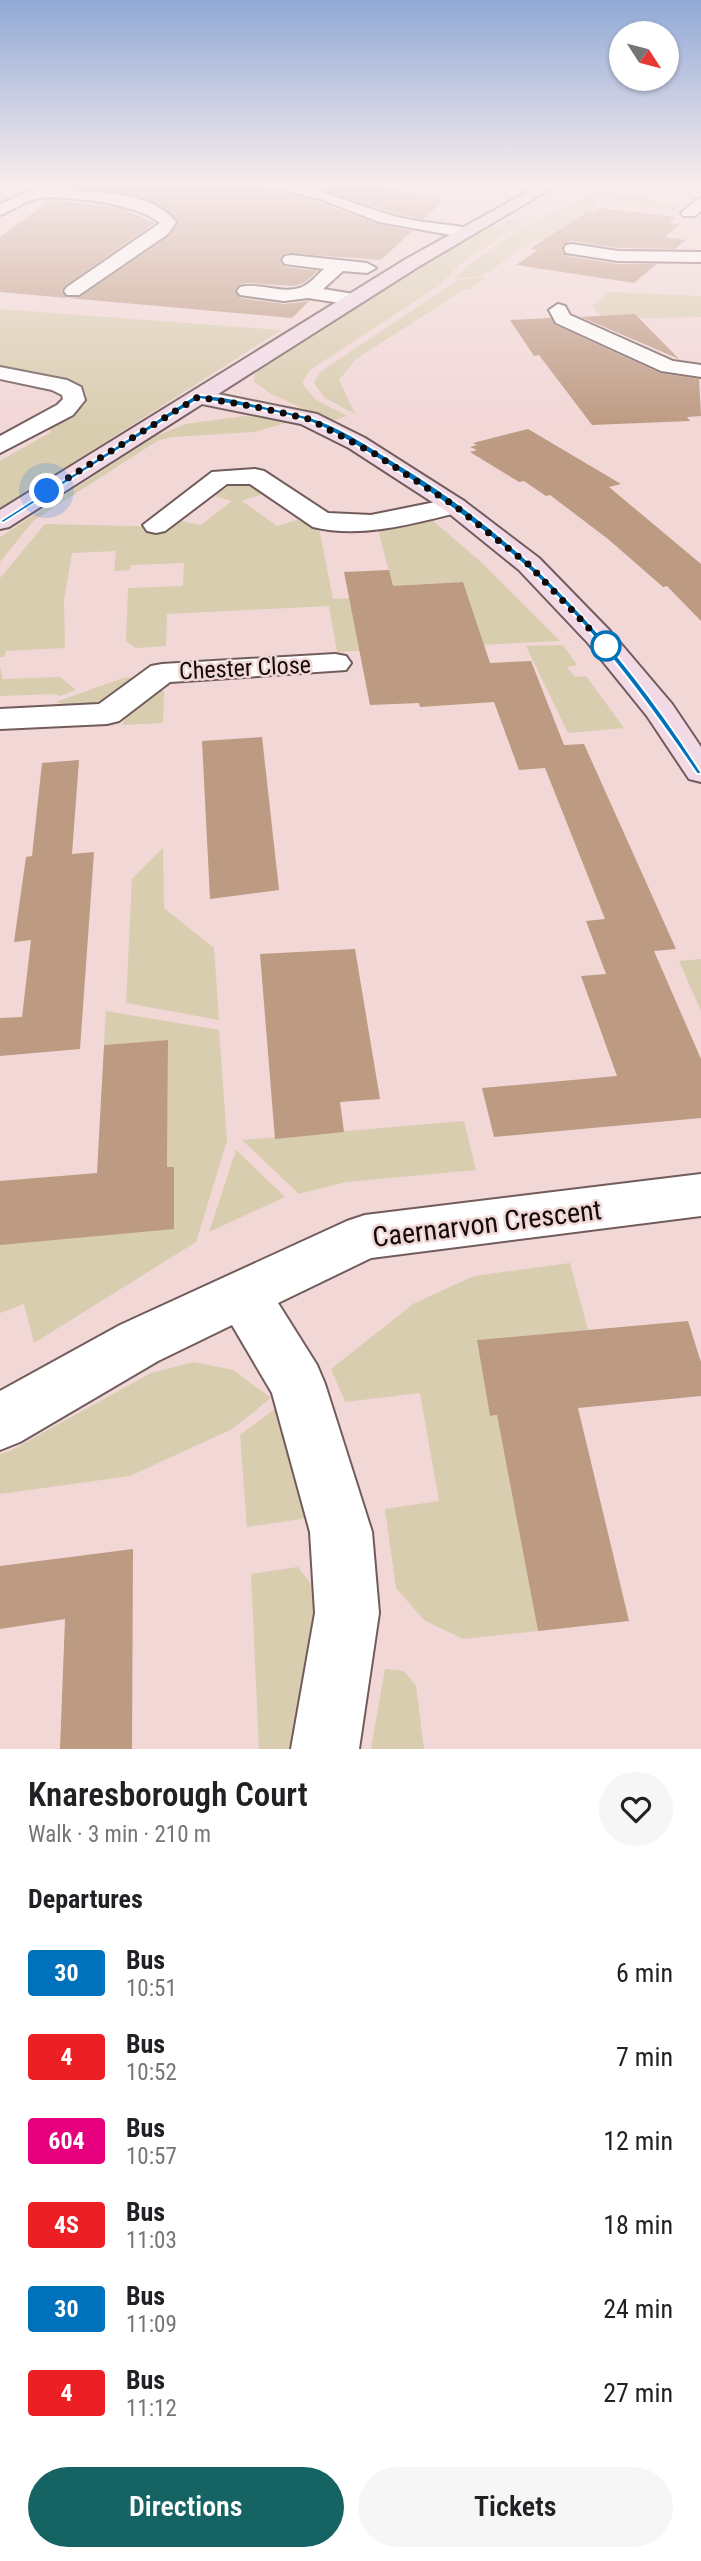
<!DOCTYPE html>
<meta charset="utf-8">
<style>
:root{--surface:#fff;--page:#f6f6f6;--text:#202124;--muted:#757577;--accent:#156463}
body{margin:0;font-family:"Roboto Condensed",sans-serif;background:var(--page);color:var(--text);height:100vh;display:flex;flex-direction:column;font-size:26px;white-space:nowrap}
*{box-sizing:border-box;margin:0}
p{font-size:23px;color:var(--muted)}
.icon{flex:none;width:38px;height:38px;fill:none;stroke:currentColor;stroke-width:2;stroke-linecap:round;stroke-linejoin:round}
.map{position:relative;height:1749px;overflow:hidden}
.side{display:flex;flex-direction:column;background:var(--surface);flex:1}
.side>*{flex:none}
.badge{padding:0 14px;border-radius:5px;font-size:24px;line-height:46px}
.needle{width:46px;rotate:126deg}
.tools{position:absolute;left:609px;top:21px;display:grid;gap:14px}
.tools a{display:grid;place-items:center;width:70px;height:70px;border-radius:50%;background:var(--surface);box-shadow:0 2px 5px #0004;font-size:35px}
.you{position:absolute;width:35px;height:35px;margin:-18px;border:5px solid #fff;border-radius:50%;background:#1a73e8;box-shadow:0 0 0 10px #1a73e833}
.map>.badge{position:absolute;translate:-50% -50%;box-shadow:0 0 0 4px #fff}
h2{padding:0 28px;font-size:26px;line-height:63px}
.round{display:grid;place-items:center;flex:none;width:74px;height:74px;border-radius:37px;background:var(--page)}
.head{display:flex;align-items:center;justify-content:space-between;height:119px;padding:0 28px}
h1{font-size:33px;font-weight:600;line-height:52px}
.button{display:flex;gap:14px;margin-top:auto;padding:14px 28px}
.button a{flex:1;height:80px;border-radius:42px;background:var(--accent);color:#fff;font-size:28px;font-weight:600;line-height:80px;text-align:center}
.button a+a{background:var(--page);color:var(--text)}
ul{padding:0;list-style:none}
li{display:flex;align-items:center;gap:21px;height:84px;padding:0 28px}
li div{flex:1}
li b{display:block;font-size:26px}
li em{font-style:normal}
li .badge{min-width:77px;font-weight:700;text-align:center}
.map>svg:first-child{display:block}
</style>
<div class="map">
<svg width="701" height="1749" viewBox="0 0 701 1749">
<rect width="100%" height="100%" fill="#f1d7d6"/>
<g fill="#d8cdaf">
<path d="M609,182H623L595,202L599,203L542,241L536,240L482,276L453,279C482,252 518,231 552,212C571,202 595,197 609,182Z"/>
<path d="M613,193L652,198L648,201L680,205L673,211L601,202Z"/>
<path d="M508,220L523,223L464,261L440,285L310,370L302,383L316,400L347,416L331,421L271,394L253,381L256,372L381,290L487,226L496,227Z"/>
<path d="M487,277L470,289H465L356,359L339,380L355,414L325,398L314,383L320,372L458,280Z"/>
<path d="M609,292L701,296V317L604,319L592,306Z"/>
<path d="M0,309L281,330L0,509V461L51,432L49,426L85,405L87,394C75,375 22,372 0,368Z"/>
<path d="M244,416L293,421L254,432L171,437L157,441L33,521L0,562V537L156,436L186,424Z"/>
<path d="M240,484L251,486L263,494L242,501L277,526L297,520L319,528L333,599L349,598L354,621L463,582L410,585L394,591L378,529L430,518L482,563L560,641L337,652L329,606L167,614L166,646L136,648L126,641L128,588L183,586L184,563L131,565L130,570L114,571L116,551L72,553L64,600L65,648L6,651L4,657H0V578L45,524L172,527L181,521L201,525L232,501L214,496L228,486Z"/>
<path d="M563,645L577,665L567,667L575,677L586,676L624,728L568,733L526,646Z"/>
<path d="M0,666L3,679L60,677L76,690L60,696L54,694L0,696Z"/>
<path d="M135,677C116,700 86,713 56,702L123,678Z"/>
<path d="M164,691L163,723L122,725C131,706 141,692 164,691Z"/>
<path d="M163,848L164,908L214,948L219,1020L126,1003L132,879Z"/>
<path d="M701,959V1011L679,961Z"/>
<path d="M106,1011L219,1030L227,1141L196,1242L34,1343L24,1304L0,1313V1245L174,1167H167L168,1040L104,1045Z"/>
<path d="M464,1121L476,1170L346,1182L299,1194L242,1140Z"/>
<path d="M236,1150L285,1197L209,1232Z"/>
<path d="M570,1263L588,1330L477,1340L490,1416L497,1415L538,1631L463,1639L424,1620L396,1588L385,1509L439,1501L420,1393L345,1402L331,1369L413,1304L474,1276Z"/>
<path d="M194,1362L233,1370L271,1398L232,1429L130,1476L0,1494V1454L10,1451L151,1373Z"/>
<path d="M276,1408L308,1518L247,1527L240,1435Z"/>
<path d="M298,1567L314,1588L315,1619L290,1749H259L251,1574Z"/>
<path d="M385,1669L404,1671L416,1686L424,1749H371Z"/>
</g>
<g fill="#bd9a82">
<path d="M78,182H253L255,188L319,202L378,224L412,231L381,260L285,253L279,260L285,267L318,271L304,283L294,286L247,283L240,284L235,289L240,298L284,304L309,301L292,318L0,292V237L51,200L120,208L155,223L66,285L61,291L67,298L80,297L169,236L178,223L166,209L137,196L67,188Z"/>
<path d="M348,182H352L444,200L424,219L397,214L323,190Z"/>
<path d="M601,208L676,217L669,223L680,224L665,237L686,240L675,249L618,248L572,241L564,244L562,250L566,256L618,264H657L634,283L516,265L538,250L530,249L588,211L595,212Z"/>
<path d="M635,314L679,359L581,317Z"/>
<path d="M551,318L555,325L660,373L699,379L701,416L687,417L690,421L592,425L539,355L534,356L510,320Z"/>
<path d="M528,429L621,484L609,487L701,564V621L667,586L663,587L608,539L550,495L546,496L524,481L519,482L470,452L477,450L470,447L477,445L473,443Z"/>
<path d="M389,570L393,586L463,582L490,663L531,661L564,745L584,744L676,949L654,951L701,1059V1118L494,1137L482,1088L617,1076L581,976L606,974L586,921L605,919L545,768L519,770L494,702L420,707L419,703L370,705L344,572Z"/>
<path d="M262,737L279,890L210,899L202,741Z"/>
<path d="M79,760L72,854L94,852L80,1049L0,1056V1018L22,1017L31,940L14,942L26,857L32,856L42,763Z"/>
<path d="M355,949L380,1099L340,1102L344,1132L275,1139L260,954Z"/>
<path d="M168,1040L167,1167H174V1229L0,1245V1181L97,1173L104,1045Z"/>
<path d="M688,1321L701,1362V1396L578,1408L629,1621L538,1631L497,1415L490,1416L477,1340Z"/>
<path d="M133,1549L132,1749H60L65,1619L0,1629V1566Z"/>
</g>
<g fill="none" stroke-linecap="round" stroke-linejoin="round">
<g stroke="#725c5b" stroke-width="4">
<g id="street">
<path d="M49,182H65L63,186L55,190C92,192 151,190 176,222L168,234L79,295H67L64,291L67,287L160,223C139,204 68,195 40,198C26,199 13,211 0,215V204Z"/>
<path d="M256,182C311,182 337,199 387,214C410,222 438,223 462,227L470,232L462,237L379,222L320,199L258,185Z"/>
<path d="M701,198V211L695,216H683L681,213L696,200Z"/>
<path d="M572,244L618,251L701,252V262L618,261L566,253L564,249L566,245Z"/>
<path d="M291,255L367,263L376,268L367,273L343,271L323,289L360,295L362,299L353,305L308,298L284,301L240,295L237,291L240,287C259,282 283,295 302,287C310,284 318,274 324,269L285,264L282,260L285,256Z"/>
<path d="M558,304L565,306L570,315L673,361L701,365V377L661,371L556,323L549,310Z"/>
<path d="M0,367L67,380L81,387L85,400L73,415L0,453V436L57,405L63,399L62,395L52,390L0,379Z"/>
<path d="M255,469L264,471L328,513L371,515L455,498L464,501L468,506L464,511C416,523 362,539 313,527L250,484H227L165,531L156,533L147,531L143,525L212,472Z"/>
<path d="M335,654L346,656L351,663L346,670L170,682L119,721L107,724L0,729V709L99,704L151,666L162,664Z"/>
<path d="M701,1174V1216L371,1258L278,1303L317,1365L325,1384L372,1532L379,1613L359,1749H291L315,1613L310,1532L272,1393L232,1325L158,1361L20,1442L0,1450V1391L120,1325L347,1221L365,1215Z"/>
</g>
</g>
<g stroke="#725c5b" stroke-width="4">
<path id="secondary" d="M545,182H562L418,267L218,394L317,414L365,438L464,501L539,558L610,631L672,704L701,747V782L689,779L647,716L588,643L519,570L446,511L349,448L301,424L202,404L9,527L0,529V510L406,259Z"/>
</g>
<use href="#street" fill="#fff" fill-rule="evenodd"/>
<use href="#secondary" fill="#f1dae6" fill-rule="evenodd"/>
</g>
<linearGradient id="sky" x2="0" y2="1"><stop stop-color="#91a9d6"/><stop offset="0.43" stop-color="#f9eded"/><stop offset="1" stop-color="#f9eded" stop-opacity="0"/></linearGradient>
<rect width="701" height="427" fill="url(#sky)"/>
<path fill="#0072bc" stroke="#fff" stroke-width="2" d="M195,395C218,394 246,402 268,407C282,410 296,413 310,417C342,427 373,449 403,467C530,544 623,650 701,772V774H697C646,700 592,626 525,566C483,528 435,495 388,465C361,449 333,430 304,420C270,410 234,405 199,399L3,523L0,521Z"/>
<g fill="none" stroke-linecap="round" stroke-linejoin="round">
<path stroke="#130b0a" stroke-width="7" stroke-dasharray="0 12.6" d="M47,491L198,397L257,407L309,419L375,454L455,506L528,564L606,646"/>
</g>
<circle fill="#fff" stroke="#0072bc" stroke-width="3.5" cx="606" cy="646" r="14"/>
<g text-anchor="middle" stroke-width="5" stroke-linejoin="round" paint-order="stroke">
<g font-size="24" fill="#130b0a" stroke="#f1d7d6">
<text transform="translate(245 668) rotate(-3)" y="8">Chester Close</text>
</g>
<g font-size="28" fill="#130b0a" stroke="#f1d7d6">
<text transform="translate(487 1223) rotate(-7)" y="10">Caernarvon Crescent</text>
</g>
</g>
</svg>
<div class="tools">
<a><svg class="needle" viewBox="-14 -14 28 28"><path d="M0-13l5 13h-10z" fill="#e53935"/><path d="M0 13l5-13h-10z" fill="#757577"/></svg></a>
</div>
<div class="you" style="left:47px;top:491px"></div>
</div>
<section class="side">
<div class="head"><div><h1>Knaresborough Court</h1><p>Walk · 3 min · 210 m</p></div><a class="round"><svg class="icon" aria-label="heart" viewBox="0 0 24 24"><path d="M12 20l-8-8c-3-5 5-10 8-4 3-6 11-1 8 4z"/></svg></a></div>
<h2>Departures</h2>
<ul>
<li><span class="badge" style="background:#0072bc;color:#fff">30</span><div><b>Bus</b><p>10:51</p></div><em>6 min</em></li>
<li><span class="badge" style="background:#ec1f25;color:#fff">4</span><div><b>Bus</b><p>10:52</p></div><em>7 min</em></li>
<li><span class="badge" style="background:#e6007e;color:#fff">604</span><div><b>Bus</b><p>10:57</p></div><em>12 min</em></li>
<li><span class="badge" style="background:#ec1f25;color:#fff">4S</span><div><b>Bus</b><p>11:03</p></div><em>18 min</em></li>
<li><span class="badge" style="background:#0072bc;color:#fff">30</span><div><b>Bus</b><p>11:09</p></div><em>24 min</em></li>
<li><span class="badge" style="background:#ec1f25;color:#fff">4</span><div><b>Bus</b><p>11:12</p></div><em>27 min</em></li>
</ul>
<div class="button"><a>Directions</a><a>Tickets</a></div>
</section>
